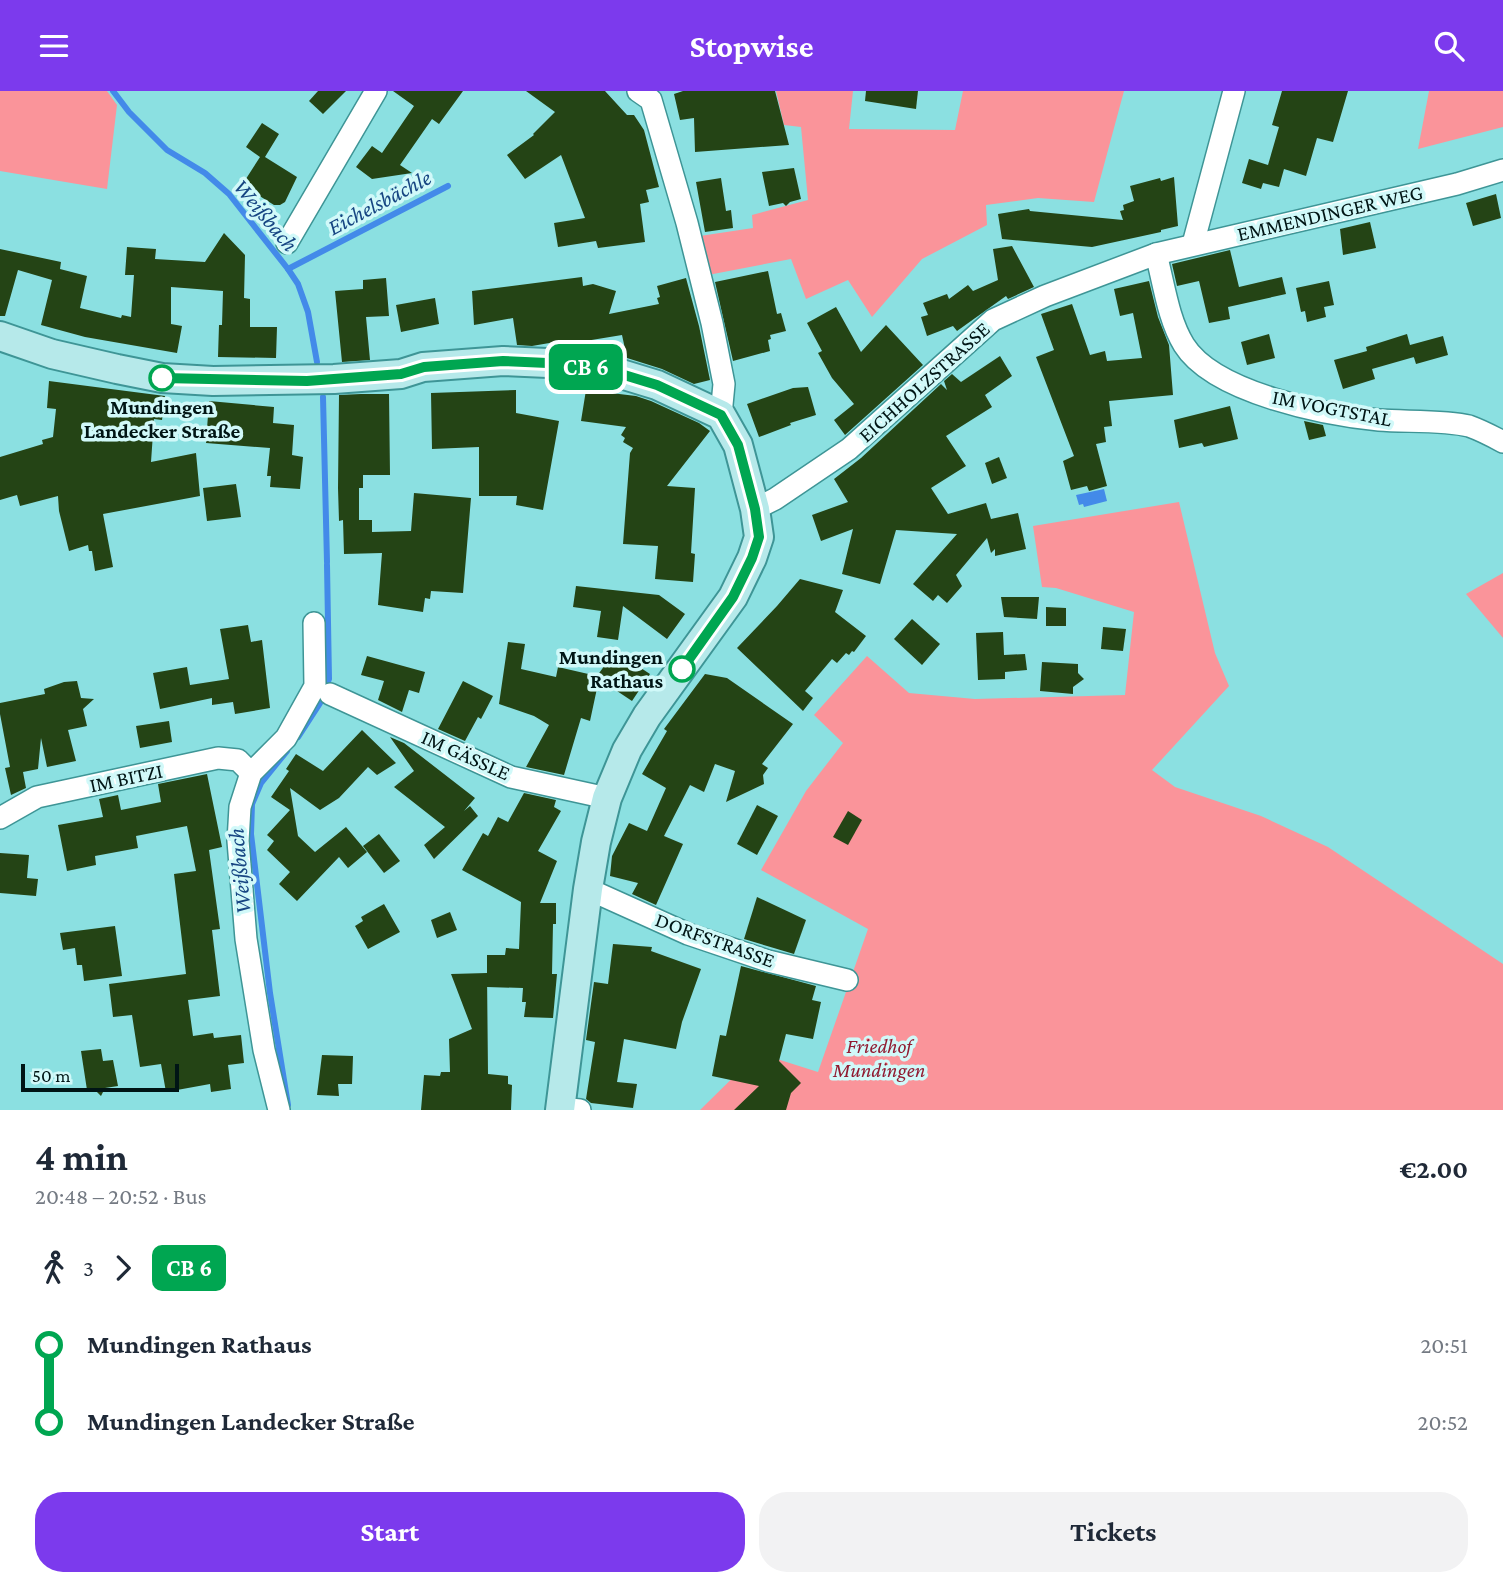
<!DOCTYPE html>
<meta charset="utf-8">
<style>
:root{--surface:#fff;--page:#f2f2f3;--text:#1f2937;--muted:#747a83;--accent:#7c3aed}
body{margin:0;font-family:"Crimson Pro",serif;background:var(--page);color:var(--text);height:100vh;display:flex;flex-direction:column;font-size:26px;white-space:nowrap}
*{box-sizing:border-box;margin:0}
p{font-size:23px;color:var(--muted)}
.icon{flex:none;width:38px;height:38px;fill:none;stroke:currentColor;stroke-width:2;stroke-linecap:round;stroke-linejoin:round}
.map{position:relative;height:1019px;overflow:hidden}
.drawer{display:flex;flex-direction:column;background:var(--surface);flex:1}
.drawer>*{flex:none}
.badge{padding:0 14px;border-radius:10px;font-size:24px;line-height:46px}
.scale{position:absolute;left:21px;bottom:18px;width:158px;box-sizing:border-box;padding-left:7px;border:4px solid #001515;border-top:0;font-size:19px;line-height:24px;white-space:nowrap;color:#001515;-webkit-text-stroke:5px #d1f9f9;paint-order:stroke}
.map>.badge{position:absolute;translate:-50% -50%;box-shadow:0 0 0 4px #fff}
.legs{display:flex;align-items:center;gap:10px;height:77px;padding:0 35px;font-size:23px}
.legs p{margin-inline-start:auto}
.head{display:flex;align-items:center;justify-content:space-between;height:119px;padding:0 35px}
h1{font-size:38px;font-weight:700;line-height:52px}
.cta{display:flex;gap:14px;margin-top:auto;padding:14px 35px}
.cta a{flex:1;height:80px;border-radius:28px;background:var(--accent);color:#fff;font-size:28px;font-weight:700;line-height:80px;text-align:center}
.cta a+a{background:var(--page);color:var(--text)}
ul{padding:0 35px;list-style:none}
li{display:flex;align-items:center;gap:24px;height:77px;font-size:26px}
li i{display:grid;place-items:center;width:10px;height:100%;margin:0 9px;background:currentColor}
li i::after{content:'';width:18px;height:18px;margin:-9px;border:5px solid;border-radius:50%;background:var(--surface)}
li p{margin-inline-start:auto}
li:first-child i{background:linear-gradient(#0000 50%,currentColor 0)}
li:last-child i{background:linear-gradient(currentColor 50%,#0000 0)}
header{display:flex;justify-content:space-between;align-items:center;height:91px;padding:0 35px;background:var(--accent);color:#fff;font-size:32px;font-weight:700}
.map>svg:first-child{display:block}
</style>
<header><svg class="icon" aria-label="menu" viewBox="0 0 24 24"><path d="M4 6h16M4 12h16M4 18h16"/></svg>Stopwise<svg class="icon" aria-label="search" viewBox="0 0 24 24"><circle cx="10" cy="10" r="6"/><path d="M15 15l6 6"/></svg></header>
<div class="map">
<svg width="1503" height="1019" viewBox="0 0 1503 1019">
<rect width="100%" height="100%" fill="#8be0e1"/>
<g fill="#fa949a">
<path d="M0,0H107L117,14L107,98L0,80Z"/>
<path d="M776,0H853L849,38L955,39L963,0H1124L1094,111L1038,107L986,114L987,134L922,168L872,226L848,189L806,208L791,168L708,184L700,145L753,137L752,124L808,109L801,36L784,34Z"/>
<path d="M1429,0H1503V36L1418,58Z"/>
<path d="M1179,411L1215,562L1229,595L1152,679L1175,696L1261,725L1328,756L1503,873V1019H700L758,962L818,981L868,838L761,779L806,700L843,652L814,624L867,565L909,602L975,608L1125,604L1134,521L1056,497L1042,496L1033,435Z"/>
<path d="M1503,482V547L1466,503Z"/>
</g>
<path fill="#438ae9" d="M1104,398L1107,410L1084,416L1083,413L1079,414L1076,404Z"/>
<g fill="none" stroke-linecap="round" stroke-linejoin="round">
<g stroke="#438ae9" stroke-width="6">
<path d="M113,0L129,21L167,59L205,82L229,103L288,178L298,193L308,221L317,271"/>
<path d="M288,178L448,95"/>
<path d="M323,306L327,471"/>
<path d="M298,646L320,612L329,588L327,474"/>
<path d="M287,660L261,692L252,713L251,743L270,902L288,1014"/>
</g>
</g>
<g fill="#244415">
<path d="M318,0H346L323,23L309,10Z"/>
<path d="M393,0H463L439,33L432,28L400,74L412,82L372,88L356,76L372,55L382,62L414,15Z"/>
<path d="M526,0H605L627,24H634L644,39L659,96L646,99L649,111L640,113L645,151L598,157L596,150L558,156L554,132L585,127L561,64L525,88L507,64L534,44L533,43L555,21Z"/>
<path d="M683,0H775L789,54L695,61L694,27L680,29L674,3Z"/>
<path d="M866,0H918L916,18L865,10Z"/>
<path d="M1282,0H1348L1333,51L1317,47L1306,85L1284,78L1279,96L1263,92L1261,98L1242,92L1249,68L1268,74L1279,36L1272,34Z"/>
<path d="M262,32L279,43L265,66L297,86L285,111L280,114H274L242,94L260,66L246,56Z"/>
<path d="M794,77L801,108L790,111L786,115L783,112L769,115L762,81Z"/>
<path d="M1174,86L1178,135L1161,139V141L1092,156L1002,148L998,123L1029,118L1030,120L1123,129L1120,120L1124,119L1123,114L1134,110L1130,95L1160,87L1161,90Z"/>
<path d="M721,87L726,120L731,119L733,137L705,141L696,91Z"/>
<path d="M1496,103L1501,127L1473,135L1466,112Z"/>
<path d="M1370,131L1376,157L1343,164L1340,138Z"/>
<path d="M224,142L245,164L244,207L250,208V236H277L276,267L218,266L219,234H222L223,200L171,196V233L182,235L177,262L85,246L41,234L52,189L18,179L5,225H0V158L61,171L60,178L87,185L80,217L121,227L122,224L131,226L134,184H125L127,156L156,158L155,168L205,171Z"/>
<path d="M1012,155L1034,196L1008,208L1006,205L957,240L953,235L927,245L921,226L928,224L923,212L947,203L949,208L968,194L973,200L998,189L993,158Z"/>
<path d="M1230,159L1239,196L1282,186L1286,203L1228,216L1230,228L1209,232L1199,190L1177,195L1172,173Z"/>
<path d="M768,180L777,223L781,222L786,240L770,244L771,248L768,249L770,260L733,270L715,191Z"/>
<path d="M582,186L583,195L593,193L616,200L609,223L659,213L657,207L660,206L657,195L686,187L699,235L710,289L694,293L662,278L627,267L622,244L561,254V250L532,255L517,254L513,227L474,234L472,200Z"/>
<path d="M386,187L389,225L366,226L370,269L342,271L335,200L363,198V189Z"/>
<path d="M1149,190L1158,226L1169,254L1173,304L1109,310L1112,335L1104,336L1106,351L1096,353L1107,395L1089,400L1087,395L1071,399L1063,370L1074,365L1036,266L1054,259L1041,223L1072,213L1090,264L1105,260L1107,270L1142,267L1133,222L1120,225L1114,198Z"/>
<path d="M1329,190L1334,214L1324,216L1326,226L1307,231L1305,220L1301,221L1296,197Z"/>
<path d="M435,207L439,233L401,241L396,214Z"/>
<path d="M836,216L861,261L886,234L923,274L845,344L834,329L854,313L832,287L818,262L822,260L807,232Z"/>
<path d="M1269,243L1275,267L1247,274L1241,251Z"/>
<path d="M1407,243L1410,254L1443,245L1448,264L1416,273L1412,260L1414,266L1372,278L1375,288L1343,298L1334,269L1367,260L1366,256Z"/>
<path d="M1000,265L1012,285L985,304L992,316L946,345L966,375L931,397L948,423L986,412L991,428L1018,422L1026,458L995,465V458L991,462L987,447L956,484L962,495L947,512L938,504L933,510L913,493L957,443L896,439L880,493L842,483L853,438L821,450L812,424L848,411L834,388L861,367L941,293L947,299L944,290L952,283L961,291Z"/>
<path d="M49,290L165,305L162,329L154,328L151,371L196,362L200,405L103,423L113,476L95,480L92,460H89L88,454L69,460L59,420L58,405L20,415L17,404L0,409V366L43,353L42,349L53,346L56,318L47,317Z"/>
<path d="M808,296L816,324L790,332L791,334L759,346L747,313L793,297Z"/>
<path d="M516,299V322L559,330L543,419L516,414L517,405H479V356L432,358L431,302Z"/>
<path d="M586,299L636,305L651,310L699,332L710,340L667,395L695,397L691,462L695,463L693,491L655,488L658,455L623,453L630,362L633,357L623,351L625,347L621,344L626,336L581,330Z"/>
<path d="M361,303H389L390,384H363V397H359V429H372V441L411,440L414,402L471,407L463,502L431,500L430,508L425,507L423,521L378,514L382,462L344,463L343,429L339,430L338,397L339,304Z"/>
<path d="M209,310L274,316L273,332L294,334L292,364L303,366L300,398L270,396L271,385H267L270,357L206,352Z"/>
<path d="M1230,315L1238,348L1204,356L1202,352L1179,357L1174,329Z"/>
<path d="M1304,330L1323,334L1326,345L1309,349Z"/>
<path d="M999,366L1007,387L992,393L985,372Z"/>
<path d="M236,393L241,426L207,430L203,397Z"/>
<path d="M800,488L843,499L835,521L866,545L854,561L852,560L849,564L846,562L837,572L832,568L805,600L813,607L803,620L737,557L777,515Z"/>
<path d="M576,495L659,504L685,523L667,548L623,515L618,549L597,546L601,520L573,516Z"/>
<path d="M1001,506H1039L1037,528L1004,526Z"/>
<path d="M1046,516L1066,517V535H1046Z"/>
<path d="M912,528L940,553L922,574L894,548Z"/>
<path d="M248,534L251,551L262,549L270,617L235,623L233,611L212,614V607L160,618L153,582L187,576L190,594L229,588L220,538Z"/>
<path d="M1103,536L1126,538L1123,560L1101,558Z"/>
<path d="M1003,541L1004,564L1025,563L1027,579L1005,581V588L978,589L976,542Z"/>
<path d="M508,551L525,553L521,578L556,586L558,576L597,585L615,560L650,583L632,610L599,588L590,630L581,627L564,684L526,676L549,634L534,625L499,613Z"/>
<path d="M367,565L425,581L419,602L409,599L402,621L378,609L384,590L361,584Z"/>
<path d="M1042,571L1078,573V582L1084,588L1073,596V603L1040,600Z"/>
<path d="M705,583L727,587L793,633L762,673L768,677L763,684L764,693L726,711L735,680L715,673L704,701L690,694L664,745L683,753L656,814L632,803L638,792L610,785L612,765L629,732L647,740L666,697L642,683L667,640L664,638Z"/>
<path d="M77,590L81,607L94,608L83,618L87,635L68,639L76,670L47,676L41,647L38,678L23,681L26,697L11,704L5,677L10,676L0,623V612L45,603L44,598L64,591Z"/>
<path d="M463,590L493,605L481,628L478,626L465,650L438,638Z"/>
<path d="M169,630L172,651L140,657L136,635Z"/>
<path d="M362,639L396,672L377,684L368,676L339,707L320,719L290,697L298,745L315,761L346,736L367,761L348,777L339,766L297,810L279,793L290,781L267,759L274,750L267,744L290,719L271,706L289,680L286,678L296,663L323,680Z"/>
<path d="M390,646L404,652L475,707L464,720L470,715L478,725L434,768L424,754L445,736L394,696L414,680Z"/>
<path d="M207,683L222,756L209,759L220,838L212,839L220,905L188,909L193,945L213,942L214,947L241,944L244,972L228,974L231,998L211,1001L210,993L166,1001L161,973L140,976L132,924L113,926L109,893L186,883L174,783L196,780L187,735L136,745L138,757L95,765L96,774L67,780L58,734L103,726L99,708L118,704L121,719L161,711L158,693Z"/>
<path d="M524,702L556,709L554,716L561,720L538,760L557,770L540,812H556V833H553L552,883H557L553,927L524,926L526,911H522L523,897L487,896V864H505L506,857L519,858L521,811L462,779L483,742L488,745L498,726L508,731Z"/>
<path d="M757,714L778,725L757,764L737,753Z"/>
<path d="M848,720L862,729L848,754L833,746Z"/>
<path d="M379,743L400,770L384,782L363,755Z"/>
<path d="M0,762L29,764L27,787L38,788L36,805L0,802Z"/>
<path d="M757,806L806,829L794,863L744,848Z"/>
<path d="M384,813L400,841L368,858L355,835L363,830L361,826Z"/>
<path d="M450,821L457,839L437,847L431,829Z"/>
<path d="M115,835L122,885L84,890L82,874H77L75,857L63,859L60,842Z"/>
<path d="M613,853L652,856L651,860L701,878L682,931L676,958L624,948L617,991L637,993L633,1017L591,1012L586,1008L595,951L586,949L594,891L608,893Z"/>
<path d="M741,875L816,895L812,909L821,911L813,948L786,943L779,970L801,992L791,1002L786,1019H734L759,995L712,985L720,944L726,945Z"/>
<path d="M487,882L488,983L508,985V993L512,994L511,1019H421L424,984L440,985L441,981H450L449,948L472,938L451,883Z"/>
<path d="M101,958L103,970L113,969L118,995L105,997L101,1005L95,999H87L81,960Z"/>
<path d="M322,964L353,965L352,993H338L339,1005L317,1004Z"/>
</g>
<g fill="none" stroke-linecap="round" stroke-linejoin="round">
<g stroke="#3e9596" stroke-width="24">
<g id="street">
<path d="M638,0L651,9L687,132L712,232L724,293L721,324"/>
<path d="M287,152L376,0"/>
<path d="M1193,153L1234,0"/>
<path d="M1156,163C1164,193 1168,228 1184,254C1214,302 1326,324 1379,329C1404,331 1446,329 1469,335C1480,339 1492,345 1503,351"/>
<path d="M755,418L775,408L849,358L993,229L1045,205L1156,163L1457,93L1503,79"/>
<path d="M330,603L511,686L607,707"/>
<path d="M0,727L37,706L218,667L238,669L251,682"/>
<path d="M588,798L688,843L768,870L847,889"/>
<path d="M560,1017L580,1019"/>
<path d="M279,1019L264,959L246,848L238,750L240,716L251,682L286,647L315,595L314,532"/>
</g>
</g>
<g stroke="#3e9596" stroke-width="32">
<path id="secondary" d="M0,245L52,263L117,278L162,287L213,290L334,288L401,283L423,276L503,270L570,273L621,283L657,294L721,324L738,354L755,418L759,446L752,467L733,506L647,625L627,659L607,707L596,751L588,798L560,1019"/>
</g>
<use href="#street" stroke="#fff" stroke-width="21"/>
<use href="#secondary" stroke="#b6e9ea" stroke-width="28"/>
</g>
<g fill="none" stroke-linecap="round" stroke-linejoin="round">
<g stroke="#fff" stroke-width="16">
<path id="line-1" d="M162,287L307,290L401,283L424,276L503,270L570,273L621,283L657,294L721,324L738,354L755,418L759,446L752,467L733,506L682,578"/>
</g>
<use href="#line-1" stroke="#00a651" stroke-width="10"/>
</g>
<g fill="#fff" stroke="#00a651" stroke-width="3.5">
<circle cx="162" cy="287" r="12"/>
<circle cx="682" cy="578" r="12"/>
</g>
<g text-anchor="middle" stroke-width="7" stroke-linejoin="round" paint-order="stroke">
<g font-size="21" fill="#001515" stroke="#d1f9f9">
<text transform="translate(1330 122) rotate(-13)" y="7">EMMENDINGER WEG</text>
<text transform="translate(924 291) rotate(-42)" y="7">EICHHOLZSTRASSE</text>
<text transform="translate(1332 317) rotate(11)" y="7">IM VOGTSTAL</text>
<text transform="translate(466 664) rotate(24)" y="7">IM GÄSSLE</text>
<text transform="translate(126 687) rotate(-12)" y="7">IM BITZI</text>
<text transform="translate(715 849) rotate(20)" y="7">DORFSTRASSE</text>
</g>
<g font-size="21" font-weight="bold" fill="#001515" stroke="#d1f9f9">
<text x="162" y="323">Mundingen<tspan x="162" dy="24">Landecker Straße</tspan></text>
<text x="663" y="573" text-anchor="end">Mundingen<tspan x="663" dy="24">Rathaus</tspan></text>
</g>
<g font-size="21" font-style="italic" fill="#911b31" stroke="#d1f9f9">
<text x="879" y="962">Friedhof<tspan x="879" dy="24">Mundingen</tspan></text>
</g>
<g font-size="23" font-style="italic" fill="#164582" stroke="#d1f9f9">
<text transform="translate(379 111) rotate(-28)" y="8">Eichelsbächle</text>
<text transform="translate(266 124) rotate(50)" y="8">Weißbach</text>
<text transform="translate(239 780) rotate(-95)" y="8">Weißbach</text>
</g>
</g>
</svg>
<div class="scale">50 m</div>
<b class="badge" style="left:586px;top:276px;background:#00a651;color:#fff">CB 6</b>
</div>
<section class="drawer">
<div class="head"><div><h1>4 min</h1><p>20:48 – 20:52 · Bus</p></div><b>€2.00</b></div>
<div class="legs"><svg class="icon" aria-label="walk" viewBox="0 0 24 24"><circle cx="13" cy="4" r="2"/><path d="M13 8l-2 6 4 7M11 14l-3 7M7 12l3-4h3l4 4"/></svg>3<svg class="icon" aria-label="forward" viewBox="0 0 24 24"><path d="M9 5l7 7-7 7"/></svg><b class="badge" style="background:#00a651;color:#fff">CB 6</b></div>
<ul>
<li><i style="color:#00a651"></i><b>Mundingen Rathaus</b><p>20:51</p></li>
<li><i style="color:#00a651"></i><b>Mundingen Landecker Straße</b><p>20:52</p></li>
</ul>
<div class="cta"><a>Start</a><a>Tickets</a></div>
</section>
